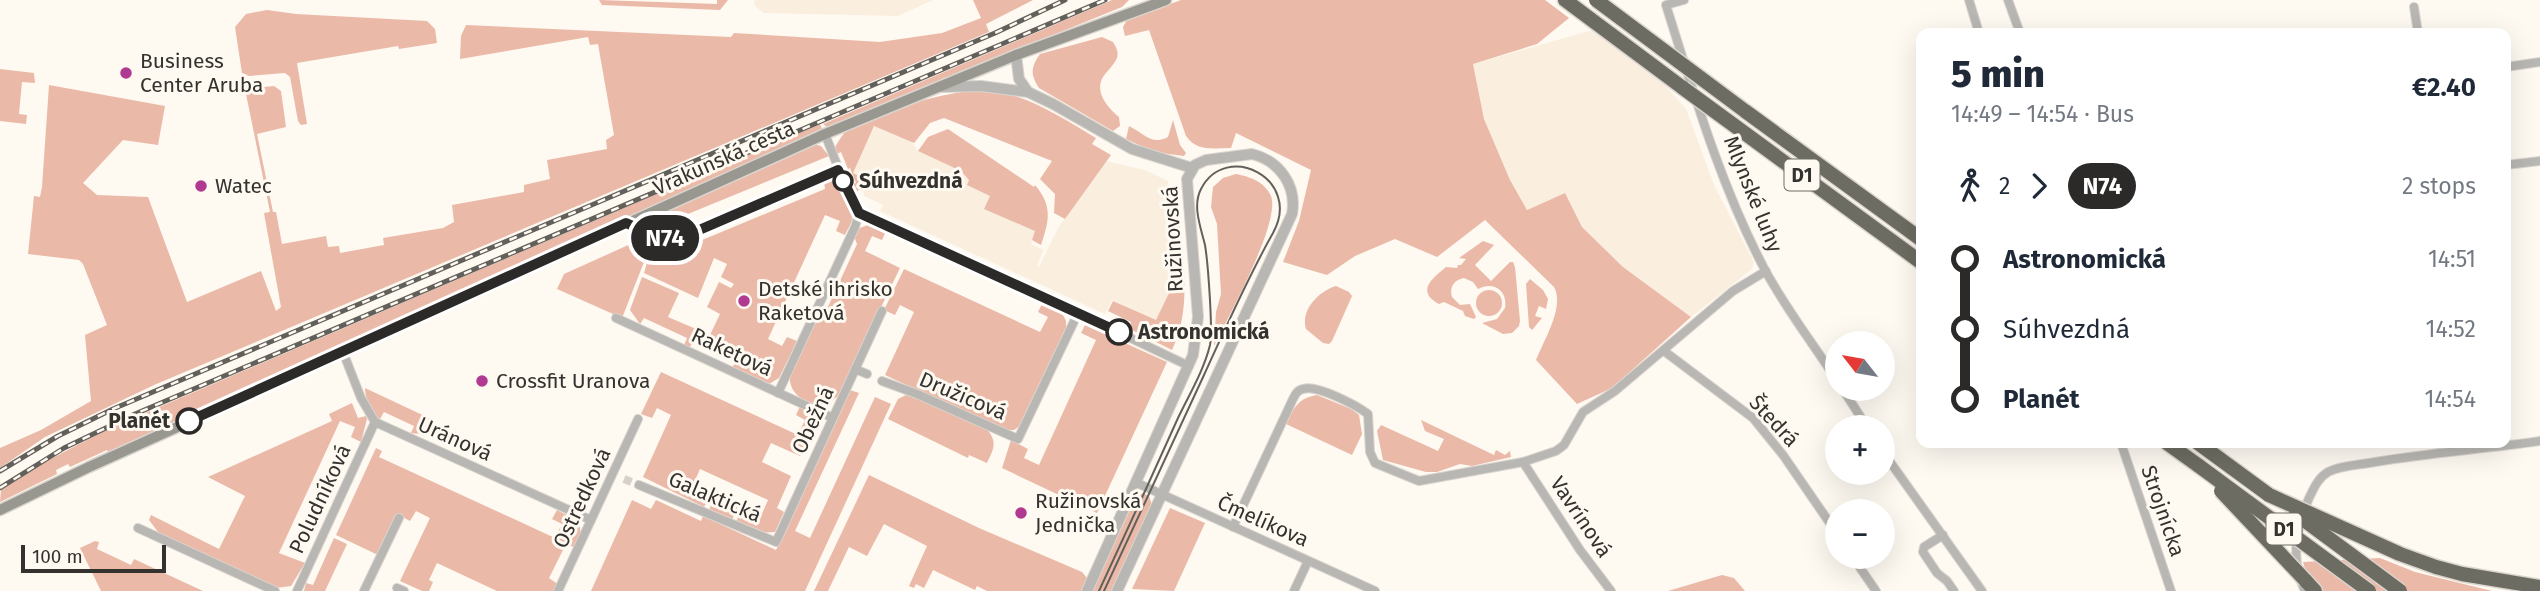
<!DOCTYPE html>
<meta charset="utf-8">
<style>
:root{--surface:#fff;--page:#f6f6f7;--text:#1f2937;--muted:#747a83}
body{margin:0;font-family:"Fira Sans",sans-serif;background:var(--page);color:var(--text);height:100vh;display:flex;flex-direction:column;font-size:26px;white-space:nowrap}
*{box-sizing:border-box;margin:0}
p{font-size:23px;color:var(--muted)}
.icon{flex:none;width:38px;height:38px;fill:none;stroke:currentColor;stroke-width:2;stroke-linecap:round;stroke-linejoin:round}
.map{position:relative;flex:1;overflow:hidden}
.side{position:absolute;left:1916px;top:28px;width:595px;height:420px;display:flex;flex-direction:column;background:var(--surface);border-radius:14px;box-shadow:0 7px 28px #0002}
.side>*{flex:none}
.badge{padding:0 14px;border-radius:23px;font-size:24px;line-height:46px}
.needle{width:46px;rotate:301deg}
.fabs{position:absolute;left:1825px;top:331px;display:grid;gap:14px}
.fabs a{display:grid;place-items:center;width:70px;height:70px;border-radius:50%;background:var(--surface);box-shadow:0 7px 28px #0002;font-size:35px}
.scale{position:absolute;left:21px;bottom:18px;width:145px;box-sizing:border-box;padding-left:7px;border:4px solid #34322e;border-top:0;font-size:19px;line-height:24px;white-space:nowrap;color:#34322e;-webkit-text-stroke:5px #fef9f1;paint-order:stroke}
.map>.badge{position:absolute;translate:-50% -50%;box-shadow:0 0 0 4px #fff}
.legs{display:flex;align-items:center;gap:10px;height:77px;padding:0 35px;font-size:23px}
.legs p{margin-inline-start:auto}
.head{display:flex;align-items:center;justify-content:space-between;height:119px;padding:0 35px}
h1{font-size:38px;font-weight:800;line-height:52px}
ul{padding:0 35px;list-style:none}
li{display:flex;align-items:center;gap:24px;height:70px;font-size:26px}
li i{display:grid;place-items:center;width:10px;height:100%;margin:0 9px;background:currentColor}
li i::after{content:'';width:18px;height:18px;margin:-9px;border:5px solid;border-radius:50%;background:var(--surface)}
li p{margin-inline-start:auto}
li:first-child i{background:linear-gradient(#0000 50%,currentColor 0)}
li:last-child i{background:linear-gradient(currentColor 50%,#0000 0)}
.map>svg:first-child{display:block}
</style>
<div class="map">
<svg width="2540" height="591" viewBox="0 0 2540 591">
<rect width="100%" height="100%" fill="#fef9f1"/>
<g fill="#faefdf">
<path d="M754,0H933L898,16L764,13L755,6Z"/>
<path d="M1596,29L1652,70L1686,109L1715,187L1754,262L1752,269L1691,317L1623,267L1582,227L1565,193L1526,210L1510,180L1484,119L1473,64Z"/>
<path d="M874,126L910,140L918,151L961,171L969,180L1036,231L1031,244L1044,250L1037,265L1039,267L1058,228L1106,161L1145,170L1168,181L1171,216L1176,221L1181,268L1156,321L1112,300L1105,314L880,211L883,205L864,196L863,179L852,173Z"/>
</g>
<g fill="#ebb9a8">
<path d="M599,0L717,4V0H728L720,10L602,5Z"/>
<path d="M973,0H1033L986,24L989,32L154,385L45,437L0,468V448L41,430L91,401L85,335L107,325L83,264L79,260L28,254L34,196L40,197L42,187L49,85L165,106L158,145L123,140L83,183L97,195L148,197L187,302L261,271L276,311L281,307L264,213L270,212L245,89L274,86L281,91L286,127L257,134L273,212H276L282,244L326,236L328,247L339,246L340,253L384,245L383,238L443,228L454,222L452,205L524,192V185L550,179L547,160L607,149L606,140L614,135L598,44L590,45L588,37L460,59L461,36L466,25L731,37L734,33L880,42L942,33L981,18Z"/>
<path d="M1112,0H1129L1122,7L827,127L823,124Z"/>
<path d="M1181,0H1545L1569,18L1537,44L1473,64L1484,119L1510,180L1527,210L1565,193L1582,227L1623,267L1691,317L1612,388L1577,404L1536,360C1544,340 1565,306 1554,287L1485,220L1437,257L1395,239L1355,256L1327,275L1283,262L1299,221L1311,170L1236,133L1231,148C1213,148 1197,152 1186,136L1149,30L1125,36L1123,27L1127,20Z"/>
<path d="M267,10L296,14L427,21L435,29L437,43L399,49L398,46L297,63L307,124L301,125L298,121L290,77L285,73L249,76L242,73L235,27L246,14Z"/>
<path d="M1102,37L1113,42C1116,47 1119,52 1117,58C1114,65 1107,71 1103,77C1094,92 1108,108 1119,117L1120,126L1113,131L1039,88C1030,74 1031,67 1040,54Z"/>
<path d="M0,69L34,73L35,83L22,82L19,114L27,115L26,124L0,121Z"/>
<path d="M982,89C1025,93 1059,116 1096,138L1092,144L1111,155L1065,219L1054,213L1055,194L1040,179L1052,161L944,118L930,123L914,143L874,126L853,173L864,179L858,191L854,194L850,185L856,183L850,168L848,169L841,152L837,154L835,147C839,141 842,134 848,130C880,109 944,93 982,89Z"/>
<path d="M1173,120L1180,145L1186,153L1184,156L1154,152L1126,139L1129,126C1144,133 1151,146 1168,137Z"/>
<path d="M820,124L822,129L325,354C308,362 293,363 279,375L109,453L107,450L70,467L68,464L56,470L57,474L0,502L1,490L41,464L108,429Z"/>
<path d="M948,129L1034,187L1035,185C1053,206 1049,221 1041,245L1032,240L1035,231L984,209L990,196L967,185L969,180L961,171L918,151L928,137Z"/>
<path d="M813,144L821,146L829,156L666,223H650V218Z"/>
<path d="M1236,174C1250,177 1264,181 1271,196C1281,222 1228,317 1214,346L1216,312L1221,294L1217,224L1211,207L1213,187L1223,178Z"/>
<path d="M833,178C843,184 854,207 852,219C851,225 847,230 845,235L836,231L840,221L825,215L768,339L782,346L787,337L797,341L779,378L769,384L732,369L740,349L737,348L731,358L693,341L690,347L684,345L687,338L644,318L640,324L630,310L642,277L679,293L668,317L710,335L720,314L707,307L719,282L731,288L734,284L721,277L727,264L714,258L698,298L644,273L647,263L825,189L824,181Z"/>
<path d="M1171,216L1179,218C1183,263 1192,308 1172,350L1130,329L1131,322L1108,311L1113,301L1156,320L1181,268L1176,222Z"/>
<path d="M870,224L886,231L882,240L872,236L865,251L900,268L838,396L828,404C809,408 787,394 790,374L818,315L821,322L857,244L854,236L860,228Z"/>
<path d="M1483,241L1494,245L1475,265L1491,281L1510,262H1513L1515,267L1520,321L1519,326L1512,333L1503,334L1482,323L1497,319L1505,308C1508,290 1493,281 1478,289L1473,282L1464,278C1454,280 1449,287 1452,297L1460,305L1470,304L1476,317L1474,319L1465,316L1463,311L1444,302L1439,304C1415,291 1433,278 1446,267L1457,268L1458,265H1461L1466,259L1459,258Z"/>
<path d="M635,242L644,262L622,318L557,289L564,274Z"/>
<path d="M904,269L1040,332L1048,317L1038,312L1042,304L1062,313L1066,321V333L1024,423L1014,430H1002L885,375L914,312L900,305L895,315L884,310Z"/>
<path d="M1530,279L1543,290L1548,299L1546,309L1539,306L1535,316L1542,318L1532,330L1529,327L1526,284Z"/>
<path d="M1336,286L1349,292L1352,296L1332,341L1329,344L1323,343L1306,329C1300,310 1319,291 1336,286Z"/>
<circle cx="1489" cy="303" r="13"/>
<path d="M1085,325L1167,362L1097,513L1002,468L1011,440L1028,449L1024,458L1039,465L1096,340L1081,333Z"/>
<path d="M661,372L798,435L805,420L796,415L800,406L820,416L800,456L771,443L762,462L791,476L777,508L784,512L775,532L760,533L736,522L742,508L761,516L768,500L700,469L693,485L711,494L704,507L643,477L671,415L657,408L652,418L641,414Z"/>
<path d="M365,388L431,419L434,421L430,431L420,434L411,433L414,426L384,412L380,419C371,414 365,398 365,388Z"/>
<path d="M850,390L859,393L795,531L810,538L875,397L891,404L805,591H591L632,500L651,509L656,500L701,521L703,516L776,550Z"/>
<path d="M906,395L915,396L986,428C998,442 994,448 987,463L969,455L968,458L888,419L898,399Z"/>
<path d="M1317,395L1351,409L1359,415L1362,434L1352,455L1286,424C1294,408 1298,398 1317,395Z"/>
<path d="M352,403L358,418L366,416L367,419L361,442L351,437L355,427L340,421L279,553L305,563L291,586L276,588L161,536L149,520L151,515L219,549L245,496L208,477L332,421L329,414Z"/>
<path d="M1421,420L1494,455L1496,450L1505,455L1510,451L1511,457L1472,466L1460,464L1437,472H1426L1383,460L1377,431L1381,425L1438,451L1444,439L1425,431Z"/>
<path d="M376,448L382,451L379,457L555,538L562,524L552,519L557,510L578,521C582,532 581,538 576,548L566,544L549,578L559,585L556,591H497L437,563L429,580L433,582L429,591H422L400,581L430,518L416,511L410,521L397,514L378,555L336,535Z"/>
<path d="M869,475L979,528L1082,572L1087,578L1081,591H987L977,586L975,590L933,570L924,588L916,584L914,588L909,586L927,546L884,524L867,556L849,547L828,591H814Z"/>
<path d="M1143,493L1149,496L1152,505L1112,591H1092L1136,497Z"/>
<path d="M715,496L738,506L732,520L709,510Z"/>
<path d="M1170,508L1205,523L1174,591L1132,589Z"/>
<path d="M334,538L347,544L325,591H304L306,583L313,585Z"/>
<path d="M95,541L99,542L97,549L131,565L134,559L203,591H101L80,548Z"/>
<path d="M2380,558L2415,572L2492,591H2312L2303,562Z"/>
<path d="M1722,575L1734,578L1745,591H1668Z"/>
</g>
<g fill="none" stroke-linecap="round" stroke-linejoin="round">
<path stroke="#d6d1ca" stroke-width="8" stroke-dasharray="8 4" stroke-linecap="butt" d="M624,479L639,485"/>
<g stroke="#dad5ce" stroke-width="10">
<g id="minor">
<path d="M1684,0L1666,5C1694,94 1721,187 1765,270C1786,309 1814,345 1838,382"/>
<path d="M1969,0L1979,33"/>
<path d="M2008,0L2020,33"/>
<path d="M2414,7L2418,33"/>
<path d="M2506,67L2540,62"/>
<path d="M825,134L848,193L859,213L1078,313L1189,366"/>
<path d="M2506,165L2540,161"/>
<path d="M616,318L833,418"/>
<path d="M1664,351L1753,418L1783,455L1838,535"/>
<path d="M343,352L361,398L375,422L591,520"/>
<path d="M855,369L867,374"/>
<path d="M882,381L917,394L1018,439L1078,313"/>
<path d="M1842,388L1867,427"/>
<path d="M778,393L855,227L859,213"/>
<path d="M2121,443L2171,591"/>
<path d="M1883,452L1982,591"/>
<path d="M1523,462L1580,550L1611,591"/>
<path d="M1137,483L1375,591"/>
<path d="M639,485L776,542L882,311"/>
<path d="M1233,527L1292,401C1295,395 1297,390 1303,389C1317,384 1357,406 1368,414L1370,452L1375,463L1419,481L1523,462L1556,451L1564,445L1583,412L1615,391L1733,291L1766,271"/>
<path d="M138,528L275,591"/>
<path d="M1943,535L1924,547L1923,552L1937,573L1947,581L1954,591"/>
<path d="M1852,556L1876,591"/>
<path d="M397,588L404,591"/>
<path d="M297,591L375,422"/>
<path d="M364,591L399,518"/>
<path d="M558,591L638,419"/>
<path d="M1294,591L1308,561"/>
<path d="M2305,591C2290,559 2296,529 2309,498C2314,488 2318,478 2328,472C2341,465 2360,465 2375,462C2429,453 2485,449 2540,441"/>
</g>
</g>
<g stroke="#dad5ce" stroke-width="12">
<g id="tertiary">
<path d="M1016,55L1019,79L1028,92"/>
<path d="M942,87L981,86L1028,92L1053,104L1132,149L1192,168"/>
<path d="M1087,591L1193,355L1198,317L1187,179L1195,165L1206,160L1252,154C1280,161 1297,186 1292,214L1117,591"/>
</g>
</g>
<g stroke="#dad5ce" stroke-width="13">
<path id="secondary" d="M0,510L89,467L825,134L1016,55L1166,0"/>
</g>
<g stroke="#dad5ce" stroke-width="17">
<g id="motorway">
<path d="M1565,0L1683,88"/>
<path d="M1745,111L1922,240"/>
<path d="M2167,443L2199,466"/>
<path d="M2198,443L2269,495"/>
<path d="M2436,567L2462,574L2540,587"/>
<path d="M2305,580L2315,591"/>
</g>
</g>
<use href="#minor" stroke="#b8b7b3" stroke-width="8"/>
<use href="#tertiary" stroke="#b8b7b3" stroke-width="10"/>
<use href="#secondary" stroke="#989790" stroke-width="10"/>
<use href="#motorway" stroke="#6d6c62" stroke-width="14"/>
<path stroke="#62605b" stroke-width="2" d="M1099,591C1126,533 1152,476 1178,418C1189,395 1204,370 1210,345C1213,330 1208,263 1205,245C1201,228 1192,206 1201,189C1226,140 1303,179 1273,233C1247,279 1226,327 1204,375C1170,447 1137,519 1104,591"/>
<g stroke="#62605b" stroke-width="5">
<g id="rail">
<path d="M0,471L58,436L113,409L995,33L1065,0"/>
<path d="M0,488L64,448L135,414L1105,0"/>
</g>
</g>
<use href="#rail" stroke="#fef9f1" stroke-width="2.5" stroke-dasharray="8" stroke-linecap="butt"/>
<g stroke="#dad5ce" stroke-width="17" stroke-linecap="butt">
<g id="motorway-bridge">
<path d="M1596,0L1745,111"/>
<path d="M1683,88L1922,263"/>
<path d="M2199,466L2369,591"/>
<path d="M2221,491L2305,580"/>
<path d="M2269,495L2400,554L2436,567"/>
<path d="M2296,514L2400,591"/>
</g>
</g>
<use href="#motorway-bridge" stroke="#6d6c62" stroke-width="14"/>
</g>
<g fill="none" stroke-linecap="round" stroke-linejoin="round">
<g stroke="#fff" stroke-width="16">
<path id="line-1" d="M189,421L626,223L660,238L676,240L838,170L859,213L1119,332"/>
</g>
<use href="#line-1" stroke="#2b2a29" stroke-width="10"/>
</g>
<g fill="#b03a91" stroke="#fef9f1" stroke-width="2.5">
<circle cx="126" cy="73" r="7"/>
<circle cx="201" cy="186" r="7"/>
<circle cx="744" cy="301" r="7"/>
<circle cx="482" cy="381" r="7"/>
<circle cx="1021" cy="513" r="7"/>
</g>
<g fill="#fff" stroke="#2b2a29" stroke-width="3.5">
<circle cx="843" cy="181" r="9"/>
<circle cx="1119" cy="332" r="12"/>
<circle cx="189" cy="421" r="12"/>
</g>
<g text-anchor="middle" stroke-width="6" stroke-linejoin="round" paint-order="stroke">
<g fill="#fef9f1" stroke="#716e68" stroke-width="2">
<rect x="1784.5" y="159.5" width="35" height="31" rx="5"/>
<rect x="2266.5" y="513.5" width="35" height="31" rx="5"/>
</g>
<g font-size="19" font-weight="bold" fill="#34322e">
<text x="1802" y="182">D1</text>
<text x="2284" y="536">D1</text>
</g>
<g font-size="21" fill="#34322e" stroke="#fef9f1" text-anchor="start">
<text x="140" y="68">Business<tspan x="140" dy="24">Center Aruba</tspan></text>
<text x="215" y="193">Watec</text>
<text x="758" y="296">Detské ihrisko<tspan x="758" dy="24">Raketová</tspan></text>
<text x="496" y="388">Crossfit Uranova</text>
<text x="1035" y="508">Ružinovská<tspan x="1035" dy="24">Jednička</tspan></text>
</g>
<g font-size="21" fill="#34322e" stroke="#fef9f1">
<text transform="translate(724 158) rotate(-24)" y="7">Vrakunská cesta</text>
<text transform="translate(1753 194) rotate(68)" y="7">Mlynské luhy</text>
<text transform="translate(1173 239) rotate(-93)" y="7">Ružinovská</text>
<text transform="translate(732 352) rotate(25)" y="7">Raketová</text>
<text transform="translate(963 396) rotate(23)" y="7">Družicová</text>
<text transform="translate(813 420) rotate(-65)" y="7">Obežná</text>
<text transform="translate(1774 421) rotate(47)" y="7">Štedrá</text>
<text transform="translate(455 439) rotate(24)" y="7">Uránová</text>
<text transform="translate(715 497) rotate(23)" y="7">Galaktická</text>
<text transform="translate(582 498) rotate(-65)" y="7">Ostredková</text>
<text transform="translate(320 499) rotate(-65)" y="7">Poludníková</text>
<text transform="translate(2163 511) rotate(71)" y="7">Strojnícka</text>
<text transform="translate(1581 517) rotate(56)" y="7">Vavrínová</text>
<text transform="translate(1263 521) rotate(24)" y="7">Čmelíkova</text>
</g>
<g font-size="21" font-weight="bold" fill="#34322e" stroke="#fef9f1" text-anchor="start">
<text x="859" y="188">Súhvezdná</text>
<text x="1138" y="339">Astronomická</text>
<text x="170" y="428" text-anchor="end">Planét</text>
</g>
</g>
</svg>
<div class="fabs">
<a><svg class="needle" viewBox="-14 -14 28 28"><path d="M0-13l5 13h-10z" fill="#e53935"/><path d="M0 13l5-13h-10z" fill="#747a83"/></svg></a>
<a>+</a>
<a>−</a>
</div>
<div class="scale">100 m</div>
<b class="badge" style="left:665px;top:238px;background:#2b2a29;color:#fff">N74</b>
<section class="side">
<div class="head"><div><h1>5 min</h1><p>14:49 – 14:54 · Bus</p></div><b>€2.40</b></div>
<div class="legs"><svg class="icon" aria-label="walk" viewBox="0 0 24 24"><circle cx="13" cy="4" r="2"/><path d="M13 8l-2 6 4 7M11 14l-3 7M7 12l3-4h3l4 4"/></svg>2<svg class="icon" aria-label="forward" viewBox="0 0 24 24"><path d="M9 5l7 7-7 7"/></svg><b class="badge" style="background:#2b2a29;color:#fff">N74</b><p>2 stops</p></div>
<ul>
<li><i style="color:#2b2a29"></i><b>Astronomická</b><p>14:51</p></li>
<li><i style="color:#2b2a29"></i><span>Súhvezdná</span><p>14:52</p></li>
<li><i style="color:#2b2a29"></i><b>Planét</b><p>14:54</p></li>
</ul>
</section>
</div>
